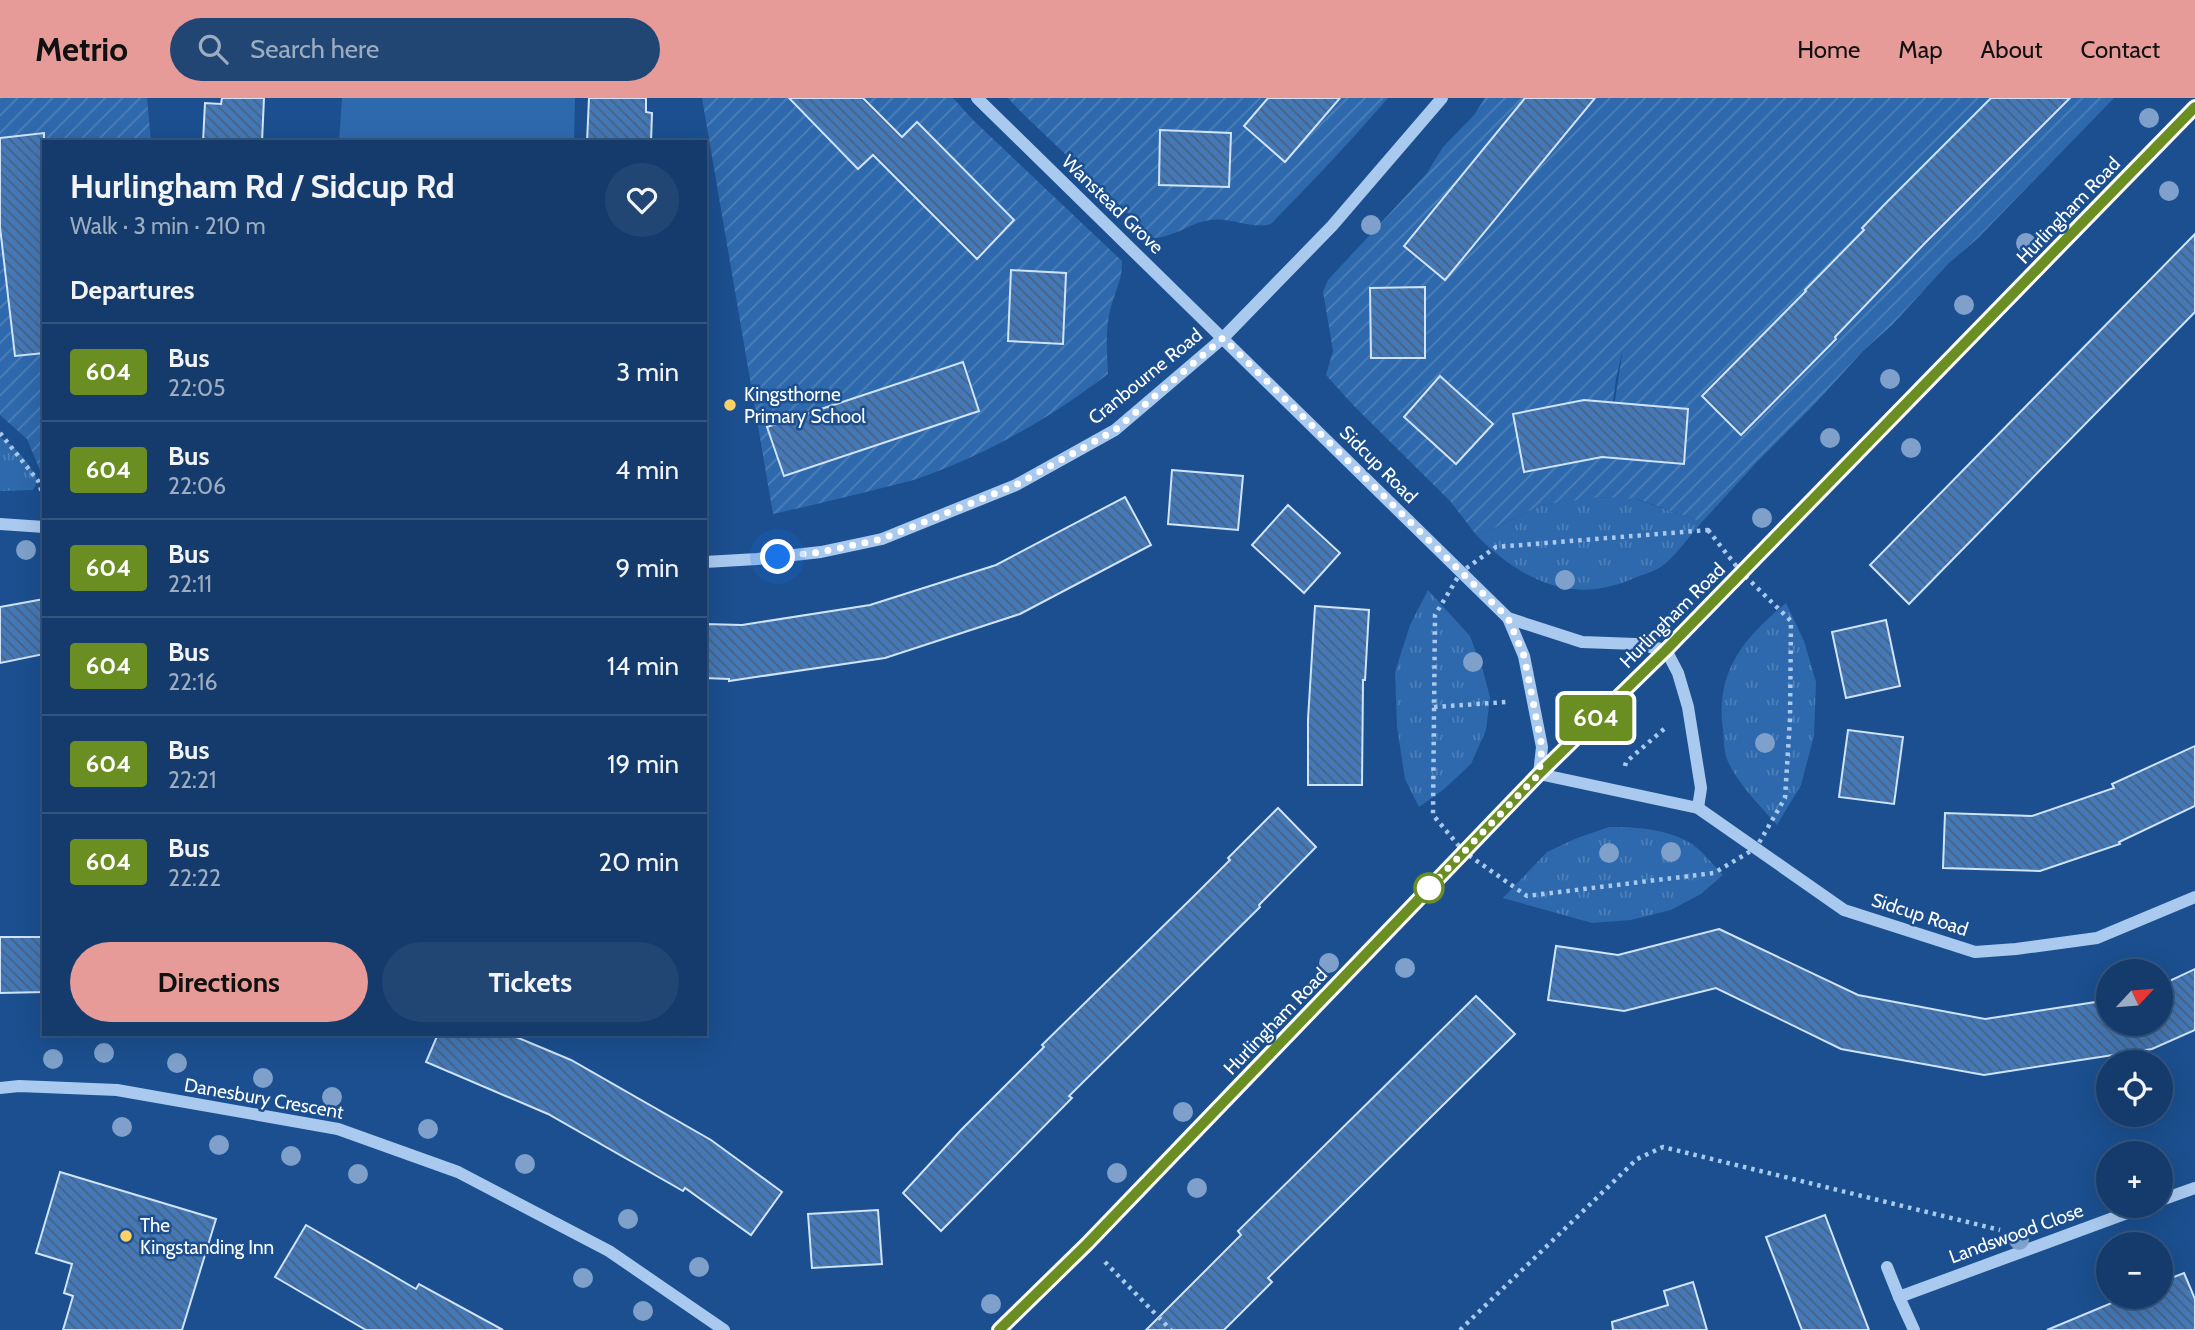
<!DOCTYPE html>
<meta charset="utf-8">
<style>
:root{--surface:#143b6b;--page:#214673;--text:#f1f3f6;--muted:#9dadc1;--line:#33557e;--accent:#e69b98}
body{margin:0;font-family:Cabin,sans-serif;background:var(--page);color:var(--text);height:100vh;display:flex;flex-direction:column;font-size:26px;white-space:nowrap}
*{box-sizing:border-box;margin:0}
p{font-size:23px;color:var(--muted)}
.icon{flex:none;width:38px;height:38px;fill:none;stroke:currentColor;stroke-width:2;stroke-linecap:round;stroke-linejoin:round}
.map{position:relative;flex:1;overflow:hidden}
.side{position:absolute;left:42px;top:42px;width:665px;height:896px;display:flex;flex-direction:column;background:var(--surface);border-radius:0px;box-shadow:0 7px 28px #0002,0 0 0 2px var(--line)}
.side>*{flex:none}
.badge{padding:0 14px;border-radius:5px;font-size:24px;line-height:46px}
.needle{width:46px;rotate:64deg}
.fabs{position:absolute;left:2096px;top:861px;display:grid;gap:14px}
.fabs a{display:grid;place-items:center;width:77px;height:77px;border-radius:50%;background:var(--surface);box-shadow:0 7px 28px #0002,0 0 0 2px var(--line);font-size:35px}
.you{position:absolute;width:35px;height:35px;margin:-18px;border:5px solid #fff;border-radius:50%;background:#1a73e8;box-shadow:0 0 0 10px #1a73e833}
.map>.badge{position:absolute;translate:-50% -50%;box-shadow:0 0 0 4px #fff}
h2{padding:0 28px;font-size:26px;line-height:63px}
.round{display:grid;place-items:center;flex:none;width:74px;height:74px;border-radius:37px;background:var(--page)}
.overview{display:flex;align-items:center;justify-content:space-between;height:119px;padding:0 28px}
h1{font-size:33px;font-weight:800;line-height:52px}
.button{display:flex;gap:14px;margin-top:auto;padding:14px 28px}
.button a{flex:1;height:80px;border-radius:42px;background:var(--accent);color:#111;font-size:28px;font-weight:800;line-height:80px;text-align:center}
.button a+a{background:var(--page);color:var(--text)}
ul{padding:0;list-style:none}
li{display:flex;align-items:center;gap:21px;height:98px;padding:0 28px;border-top:2px solid var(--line)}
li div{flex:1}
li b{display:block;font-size:26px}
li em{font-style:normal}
li .badge{min-width:77px;font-weight:700;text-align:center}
header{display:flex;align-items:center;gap:42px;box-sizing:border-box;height:98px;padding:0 35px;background:var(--accent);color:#111}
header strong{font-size:33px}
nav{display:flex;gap:38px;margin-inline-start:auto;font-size:24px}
.search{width:490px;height:63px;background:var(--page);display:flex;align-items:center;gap:18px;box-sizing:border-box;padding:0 24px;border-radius:38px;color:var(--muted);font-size:26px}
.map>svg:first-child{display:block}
</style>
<header>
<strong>Metrio</strong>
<div class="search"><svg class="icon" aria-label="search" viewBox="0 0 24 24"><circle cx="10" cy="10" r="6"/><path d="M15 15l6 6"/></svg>Search here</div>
<nav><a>Home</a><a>Map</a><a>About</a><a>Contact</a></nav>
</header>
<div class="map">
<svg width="2195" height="1232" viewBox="0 0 2195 1232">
<defs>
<pattern id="grass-tufts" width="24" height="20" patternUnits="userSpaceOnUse" patternTransform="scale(1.75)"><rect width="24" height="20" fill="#2e69ad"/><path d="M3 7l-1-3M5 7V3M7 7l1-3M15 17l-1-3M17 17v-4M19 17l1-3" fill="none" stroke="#4d80b9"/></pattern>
<pattern id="garden-furrows" width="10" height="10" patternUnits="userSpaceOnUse" patternTransform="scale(1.75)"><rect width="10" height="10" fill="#2e69ad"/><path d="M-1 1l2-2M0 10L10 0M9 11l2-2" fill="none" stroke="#4d80b9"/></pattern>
<pattern id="building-back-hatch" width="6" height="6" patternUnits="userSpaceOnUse" patternTransform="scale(1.75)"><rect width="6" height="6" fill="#4478b7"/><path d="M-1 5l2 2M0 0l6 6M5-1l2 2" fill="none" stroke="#486282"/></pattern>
</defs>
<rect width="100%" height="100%" fill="#1b4f8f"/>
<g fill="url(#grass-tufts)">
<path d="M0,339C18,351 29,364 38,383L33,392L0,393Z"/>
<path d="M1593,399L1633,400L1702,424C1691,436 1675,459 1662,468C1655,473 1645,476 1637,479C1573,508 1524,484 1477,438L1542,407Z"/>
<path d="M1428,492L1470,538L1483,573L1490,599L1486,632L1471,666L1443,692L1419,709L1405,681L1397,629L1395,574L1410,527Z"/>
<path d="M1786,505L1804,543L1816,584L1814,638L1801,687L1777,727C1759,707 1740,688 1728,664C1724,655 1724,642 1723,632C1715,574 1743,541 1786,505Z"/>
<path d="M1609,729C1637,729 1673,731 1696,749C1706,757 1714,768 1723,777L1701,796L1671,812L1631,822L1592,825L1503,800L1547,754L1577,740Z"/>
</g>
<g fill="url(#garden-furrows)" fill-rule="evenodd">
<path d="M0,0H147L151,44H44V382L27,341L0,317Z"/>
<path d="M702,0H953L973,22L1122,163C1123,181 1114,195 1110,213C1105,233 1107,255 1108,276C1053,318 993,353 928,377C913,383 897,386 882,390C846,399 809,408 773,416Z"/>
<path d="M1008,0H1388C1350,44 1311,85 1271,126C1251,132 1232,119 1211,122C1191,124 1175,139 1154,140L1023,16Z"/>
<path d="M1485,0H2114L1977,141L1948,166L1892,227L1863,253L1812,309L1758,363L1702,424L1637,401L1599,399L1542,407L1477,438L1450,403L1354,308L1326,277L1333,253L1323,194L1328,182L1427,75L1443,49L1474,17ZM1623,250L1607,355H1606L1616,281Z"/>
</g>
<path fill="#2e69ad" d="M342,0H575L574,44H339Z"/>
<g fill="url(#building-back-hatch)" stroke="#cfe3fa" stroke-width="2">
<path d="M222,0H264L262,44H203L205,5L221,6Z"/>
<path d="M589,0H646V14L652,15L651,44H587Z"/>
<path d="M789,0H863L902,39L917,24L1014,122L977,161L873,57L858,71Z"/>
<path d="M1268,0H1340L1285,64L1244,28Z"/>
<path d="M1525,0H1595L1445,182L1404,148Z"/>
<path d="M1991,0H2070L1925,145L1835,239L1836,241L1741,337L1702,298L1806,193L1805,192L1864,132L1862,130L1885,106Z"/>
<path d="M1160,32L1231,35L1229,89L1159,87Z"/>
<path d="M44,35V255L15,258L0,129V40Z"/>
<path d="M2195,136V214L1909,506L1870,467Z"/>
<path d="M1011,172L1066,175L1063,246L1008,243Z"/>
<path d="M1425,189V260H1371L1370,190Z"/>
<path d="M963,264L979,313L784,378L767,329Z"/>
<path d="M1440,278L1493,326L1456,366L1404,319Z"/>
<path d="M1584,302L1688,311L1684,366L1602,359L1524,374L1513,316Z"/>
<path d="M1172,372L1243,378L1238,432L1168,426Z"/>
<path d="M1125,399L1151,447L1020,516L885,560L729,583V581L705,580V526L742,527L870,507L996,467Z"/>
<path d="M1288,407L1340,455L1304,495L1252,447Z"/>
<path d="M44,501V556L0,565V509Z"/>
<path d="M1315,508L1369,512L1365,582H1363L1362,687H1308V621Z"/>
<path d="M1886,522L1900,588L1846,600L1832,534Z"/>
<path d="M1848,632L1903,639L1894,706L1839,699Z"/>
<path d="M2195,648V708L2119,744L2120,746L2040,773L1943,770L1945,715L2032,718L2114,690L2112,686Z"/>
<path d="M1278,710L1316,749L1259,807L1260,809L1069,998L1072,1000L941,1133L903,1095L960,1033L1044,949L1042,947L1196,796L1230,762L1228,760Z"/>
<path d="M1719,831L1858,897L1985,921L2109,902V926H2161V887L2195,871V932L2152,951L1984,977L1841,951L1716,890L1624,913L1548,902L1556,848L1618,857Z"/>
<path d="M0,839H44V894L0,895Z"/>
<path d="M1476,898L1515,936L1268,1180L1272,1184L1224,1232H1146L1241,1137L1238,1133Z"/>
<path d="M438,936H509L571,962L711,1042L782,1094L751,1137L685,1090L683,1093L548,1016L426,964Z"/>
<path d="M60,1074L216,1121L182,1232H63L73,1198L64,1195L72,1166L36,1155Z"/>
<path d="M878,1112L882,1166L812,1170L808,1116Z"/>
<path d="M1825,1117L1845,1170L1869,1232H1802L1766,1139Z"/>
<path d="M306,1127L416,1191L419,1186L503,1232H366L275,1179Z"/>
<path d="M2184,1175L2195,1201V1232H2047L2126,1199H2161V1184Z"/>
<path d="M1693,1184L1707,1232H1613L1612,1224L1668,1207L1664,1193Z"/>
</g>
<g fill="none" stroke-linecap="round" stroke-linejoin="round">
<g stroke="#a9c9ee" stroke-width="4.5" stroke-dasharray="3.5 5" stroke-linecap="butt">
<path d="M0,335L39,384L44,403"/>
<path d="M1708,432L1741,474L1791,523L1790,621L1785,700L1756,750L1714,775L1527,798L1464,754L1433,717L1435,517L1461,474L1496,449Z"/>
<path d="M1434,609L1506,604"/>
<path d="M1625,668L1626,664L1664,631"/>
<path d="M1105,1164L1171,1232"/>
<path d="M1460,1232L1637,1061L1663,1049L2000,1132"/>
</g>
<g stroke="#a9c9ee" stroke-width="12">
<path d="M977,0L1508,520L1582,544L1636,546L1666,552L1678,575L1688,609L1701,690L1698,710"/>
<path d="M0,426L44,429"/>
<path d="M705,464L757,461L821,454L882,441L1016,387L1115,332L1223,240L1332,128L1442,0"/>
<path d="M1508,520L1524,558L1542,649L1539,676L1698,710L1844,812L1975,854L2016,851L2097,840L2195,799"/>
<path d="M0,990L19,988L117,992L338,1031L458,1074L609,1153L724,1232"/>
<path d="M2161,1102L2195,1090"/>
<path d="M1887,1169L1899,1199L2146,1108"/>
<path d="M1899,1199L1914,1232"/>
<path d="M999,1232L1087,1146L1539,676L1666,552L2195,9"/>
</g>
</g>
<g fill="#7ea0ca">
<circle cx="2149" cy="20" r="10"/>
<circle cx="2169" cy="93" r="10"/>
<circle cx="1371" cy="127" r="10"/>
<circle cx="2026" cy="145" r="10"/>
<circle cx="1964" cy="207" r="10"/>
<circle cx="1890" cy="281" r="10"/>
<circle cx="1830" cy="340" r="10"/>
<circle cx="1911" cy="350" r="10"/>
<circle cx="1762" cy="420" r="10"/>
<circle cx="26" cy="452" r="10"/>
<circle cx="1565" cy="482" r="10"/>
<circle cx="1473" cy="564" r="10"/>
<circle cx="1765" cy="645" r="10"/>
<circle cx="1671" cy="754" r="10"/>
<circle cx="1609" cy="755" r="10"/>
<circle cx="1329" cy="865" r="10"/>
<circle cx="1405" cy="870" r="10"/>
<circle cx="104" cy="955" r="10"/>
<circle cx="53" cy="961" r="10"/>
<circle cx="177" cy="965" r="10"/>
<circle cx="263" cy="980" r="10"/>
<circle cx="332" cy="999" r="10"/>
<circle cx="1183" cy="1014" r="10"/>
<circle cx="122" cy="1029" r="10"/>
<circle cx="428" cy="1031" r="10"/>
<circle cx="219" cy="1047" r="10"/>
<circle cx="291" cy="1058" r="10"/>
<circle cx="525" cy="1066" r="10"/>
<circle cx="1117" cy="1075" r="10"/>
<circle cx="358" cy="1076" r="10"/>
<circle cx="1197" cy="1090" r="10"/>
<circle cx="628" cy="1121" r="10"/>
<circle cx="2019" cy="1142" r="10"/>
<circle cx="699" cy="1169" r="10"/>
<circle cx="583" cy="1180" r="10"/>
<circle cx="991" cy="1206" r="10"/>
<circle cx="643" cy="1213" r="10"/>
</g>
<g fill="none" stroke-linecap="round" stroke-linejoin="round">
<g stroke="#fff" stroke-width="16">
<path id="line" d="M999,1232L1087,1146L1539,676L1666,552L2195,9"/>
</g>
<use href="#line" stroke="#6b8e23" stroke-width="10"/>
<path stroke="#fff" stroke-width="7" stroke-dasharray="0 12.6" d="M778,459L821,454L882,441L1016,387L1115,332L1223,240L1508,520L1524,558L1542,649L1539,676L1426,793L1429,790"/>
</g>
<g fill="#ffd166" stroke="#1b4f8f" stroke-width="2.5">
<circle cx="730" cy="307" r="7"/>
<circle cx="126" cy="1138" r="7"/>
</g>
<circle fill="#fff" stroke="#6b8e23" stroke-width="3.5" cx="1429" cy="790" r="14"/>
<g text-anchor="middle" stroke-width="5" stroke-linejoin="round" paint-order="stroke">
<g font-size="19" fill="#fff" stroke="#1b4f8f">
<text transform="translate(1113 106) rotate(44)" y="7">Wanstead Grove</text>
<text transform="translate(2068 112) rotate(-46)" y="7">Hurlingham Road</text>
<text transform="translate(1145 278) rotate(-39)" y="7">Cranbourne Road</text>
<text transform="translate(1379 366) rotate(45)" y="7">Sidcup Road</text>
<text transform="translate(1672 517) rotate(-45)" y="7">Hurlingham Road</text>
<text transform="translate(1920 816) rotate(18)" y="7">Sidcup Road</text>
<text transform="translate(1275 923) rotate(-46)" y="7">Hurlingham Road</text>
<text transform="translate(264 1000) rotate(10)" y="7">Danesbury Crescent</text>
<text transform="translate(2016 1135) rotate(-20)" y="7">Landswood Close</text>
</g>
<g font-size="19" fill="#fff" stroke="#1b4f8f" text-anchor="start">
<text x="744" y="303">Kingsthorne<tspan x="744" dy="22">Primary School</tspan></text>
<text x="140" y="1134">The<tspan x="140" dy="22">Kingstanding Inn</tspan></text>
</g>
</g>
</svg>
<div class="fabs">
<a><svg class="needle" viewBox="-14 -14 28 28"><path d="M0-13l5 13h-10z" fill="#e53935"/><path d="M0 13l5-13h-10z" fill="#9dadc1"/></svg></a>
<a><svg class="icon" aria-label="locate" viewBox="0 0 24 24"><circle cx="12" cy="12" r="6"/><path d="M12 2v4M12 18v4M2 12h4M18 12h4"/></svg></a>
<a>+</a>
<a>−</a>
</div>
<div class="you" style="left:778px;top:459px"></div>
<b class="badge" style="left:1596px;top:620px;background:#6b8e23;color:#fff">604</b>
<section class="side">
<div class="overview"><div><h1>Hurlingham Rd / Sidcup Rd</h1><p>Walk · 3 min · 210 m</p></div><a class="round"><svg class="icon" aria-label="heart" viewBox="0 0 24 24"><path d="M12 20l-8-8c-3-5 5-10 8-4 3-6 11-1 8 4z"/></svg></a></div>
<h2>Departures</h2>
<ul>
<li><span class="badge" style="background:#6b8e23;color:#fff">604</span><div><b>Bus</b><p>22:05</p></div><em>3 min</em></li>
<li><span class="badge" style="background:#6b8e23;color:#fff">604</span><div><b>Bus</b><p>22:06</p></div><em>4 min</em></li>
<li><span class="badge" style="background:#6b8e23;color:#fff">604</span><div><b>Bus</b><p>22:11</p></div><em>9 min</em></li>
<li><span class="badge" style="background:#6b8e23;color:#fff">604</span><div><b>Bus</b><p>22:16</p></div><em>14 min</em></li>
<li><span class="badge" style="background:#6b8e23;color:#fff">604</span><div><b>Bus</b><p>22:21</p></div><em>19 min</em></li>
<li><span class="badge" style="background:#6b8e23;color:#fff">604</span><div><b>Bus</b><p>22:22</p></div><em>20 min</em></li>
</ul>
<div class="button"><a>Directions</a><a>Tickets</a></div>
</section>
</div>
